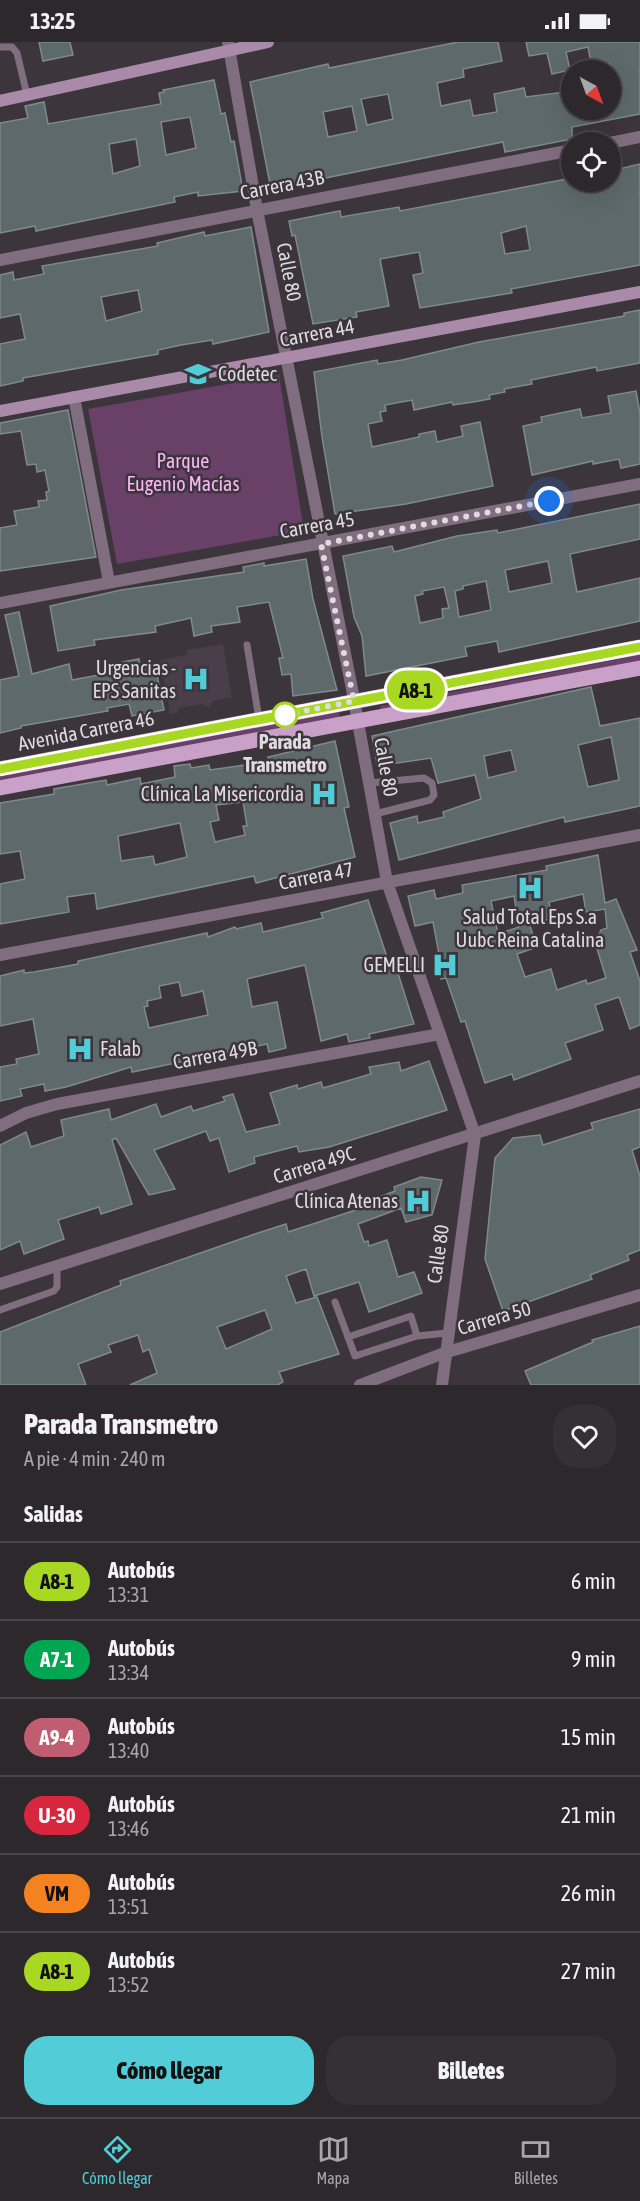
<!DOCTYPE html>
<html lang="es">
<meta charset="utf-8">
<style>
:root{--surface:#2d282c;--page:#353034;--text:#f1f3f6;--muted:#a7a6a9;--line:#484448;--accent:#52ccd6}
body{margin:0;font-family:"Asap Condensed",sans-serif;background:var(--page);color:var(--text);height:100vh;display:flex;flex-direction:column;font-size:22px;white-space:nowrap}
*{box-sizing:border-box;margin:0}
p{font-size:20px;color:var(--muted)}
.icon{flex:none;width:33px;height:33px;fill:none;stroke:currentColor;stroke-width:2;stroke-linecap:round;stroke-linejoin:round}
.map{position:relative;height:1343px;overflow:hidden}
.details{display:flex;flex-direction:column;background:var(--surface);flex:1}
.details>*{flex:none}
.badge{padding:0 12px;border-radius:20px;font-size:21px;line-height:39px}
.needle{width:39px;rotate:139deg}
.fabs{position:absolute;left:561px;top:18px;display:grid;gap:12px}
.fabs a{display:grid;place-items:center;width:60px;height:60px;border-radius:50%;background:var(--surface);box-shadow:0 6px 24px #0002,0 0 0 2px var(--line);font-size:30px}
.you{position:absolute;width:30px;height:30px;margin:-15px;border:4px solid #fff;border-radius:50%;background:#1a73e8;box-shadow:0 0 0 9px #1a73e833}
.map>.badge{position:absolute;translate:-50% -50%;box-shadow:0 0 0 3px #fff}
h2{padding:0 24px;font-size:22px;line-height:54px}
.round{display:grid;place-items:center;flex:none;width:63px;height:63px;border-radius:24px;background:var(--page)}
.head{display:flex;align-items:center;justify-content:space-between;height:102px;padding:0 24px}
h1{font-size:28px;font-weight:800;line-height:45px}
.primary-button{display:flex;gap:12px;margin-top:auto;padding:12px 24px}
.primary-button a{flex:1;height:69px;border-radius:24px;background:var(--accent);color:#111;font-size:24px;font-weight:800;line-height:69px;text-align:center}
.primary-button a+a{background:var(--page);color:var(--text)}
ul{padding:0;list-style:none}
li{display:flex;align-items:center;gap:18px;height:78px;padding:0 24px;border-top:2px solid var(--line)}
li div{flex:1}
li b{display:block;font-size:22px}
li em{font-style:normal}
li .badge{min-width:66px;font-weight:700;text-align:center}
.status{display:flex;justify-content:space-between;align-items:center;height:42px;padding:0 30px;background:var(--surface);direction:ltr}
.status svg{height:16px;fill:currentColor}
.dock{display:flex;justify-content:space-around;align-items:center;height:84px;border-top:2px solid var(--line);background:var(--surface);font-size:16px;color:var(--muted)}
.dock a{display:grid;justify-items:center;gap:3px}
.dock .on{color:var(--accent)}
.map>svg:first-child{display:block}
</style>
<div class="status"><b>13:25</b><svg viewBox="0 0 49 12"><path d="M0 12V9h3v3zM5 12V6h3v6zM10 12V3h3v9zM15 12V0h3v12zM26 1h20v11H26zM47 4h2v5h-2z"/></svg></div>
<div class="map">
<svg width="640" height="1343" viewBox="0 0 640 1343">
<rect width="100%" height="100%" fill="#3c353b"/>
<path fill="#493e49" d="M223,602L232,655L212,659L210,666L202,662L178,666V671L170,672L160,618L187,613V608Z"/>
<g fill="#684068">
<path d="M279,333L304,489L117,522L88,367Z"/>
<path d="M640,613V619L381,670L380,664Z"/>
<path d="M339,670L340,676L0,739V733Z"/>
</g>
<g fill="#5d696a" stroke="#7e8a8b" stroke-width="1.5" fill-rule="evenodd">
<path d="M39,0H70L73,13L43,19Z"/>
<path d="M458,0H498L502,19L463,27L464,35L437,41L441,64L470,58L473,74L497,70L494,52L524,46L526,55L572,49V68H610V22L592,26L588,5L566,10L570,28L552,32L547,11L529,14L526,0H640V72L572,85V97L505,110L503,100L271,147L250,40L328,22L329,26ZM388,52L393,77L367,83L361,57ZM352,64L357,89L328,95L323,70Z"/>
<path d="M214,38L221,72L225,71L231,100L234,99L243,149L198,154V150L174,155L175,160L64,183L36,189L35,184L0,191V81L28,76L25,64L44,60L48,82L161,62L159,51L164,50L163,48ZM190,75L196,106L166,113L161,80ZM136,97L140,124L113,132L109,102Z"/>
<path d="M640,122V223L511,247L512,251L420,266L413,233L423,231L419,210L380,217L389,264L356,270L357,275L313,282L295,193L292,194L289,179L340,169L341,175L399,165L400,169L572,136V140H610V129ZM526,184L530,208L505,212L501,191Z"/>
<path d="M251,185L269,290L213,302L212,298L181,303L158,308V312L23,336V339L0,344V302L25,297L20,272L0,276V233L13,230L14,238L44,232L42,224L158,204L157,201L204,190L205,194ZM138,248L142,269L106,279L101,255Z"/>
<path d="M640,268V321L597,329L596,325L531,338L532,342L504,347L505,350L489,353L490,357L473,360L453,363L452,360L414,368L412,358L385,363L386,369L380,370L382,379L368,382L372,405L419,395V392L435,389L437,400L463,394L461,384L480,380L493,444L406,462L335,472L322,395L314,330L377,318L378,322L402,318L479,300L624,274V271Z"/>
<path d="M636,349L640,371V422L621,426L619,417L593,422V419L532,433L523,384L542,380L541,375L580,367L582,376L611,371L608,354Z"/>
<path d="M68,368L96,515L0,529V486L17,483L14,469L39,465L38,459L47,458L46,450L49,449L45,428L37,430L36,422L27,423L21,389L0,392V381Z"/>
<path d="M640,462V497L570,512L577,550L640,536V579L499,610L497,599L465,605L467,614L366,634L362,594L354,575L343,514L392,504L394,510L457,494L497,488L498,491ZM548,519L552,541L509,550L505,528ZM486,539L491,568L459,575L455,549L463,547V544ZM444,545L449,566L442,567L443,576L420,581L415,554L423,552L422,549Z"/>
<path d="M306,517L313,557L337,648L293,654L291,632L282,633L279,616H283L269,560L237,565L240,580L211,584L212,590L194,594L191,576L155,584L156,590L94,598L95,603L58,609L50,564L121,548L244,530L243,525L264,521V524Z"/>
<path d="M19,570L32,632L69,622L72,638L104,632V629L123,626L122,620L139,617L140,626L155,623L164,668L132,674L129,662L107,666L108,669L21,684V686L0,691V638L19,634L5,573Z"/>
<path d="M591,645L600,684L640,676V764L565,780L564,775L399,818L390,781L417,774L418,781L444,775L443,770L481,757L475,733L438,741L431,716L377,724L372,694ZM611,695L619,738L588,745L578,703ZM511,708L516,729L488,736L484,714Z"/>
<path d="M335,699L349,765L344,766L355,815L256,841L254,834L97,867L95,851L67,855L69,870L0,882V842L25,837L20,809L0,812V761L54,752V747L106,738L107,743L140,736L141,742L175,735L174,724L190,722L191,726L209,723L210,728L238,724L268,719V715ZM243,760L247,784H243L245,793L215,800L210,780L219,778L216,763ZM180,781L187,815L155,823L153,814L121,819L118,794Z"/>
<path d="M598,813L605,861L616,857L637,908L630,910L640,939V983L630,987L619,955L595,963L603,988L565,1001L571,1017L514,1038L512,1032L485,1041L465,979L461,980L446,936L441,937L433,914L439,912L433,880L415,884L408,854L434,848L436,857L463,851L462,843L547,828L546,824ZM583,852L586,870L605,867L607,886L601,888L595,900L606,936L587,942L586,938L557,948L551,927L525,935L517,912L537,905L529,881L552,877L549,860ZM514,854L519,885L498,892L491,859Z"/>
<path d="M368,858L392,930L397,928L414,982L369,992L370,996L349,1000L347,992L321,999L305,923L247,937L252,965L277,960L286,1006L269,1010L267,1002L132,1030L131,1025L66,1045L45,1049L44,1042L20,1047L22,1054L0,1059V1025L17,1022L16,1017L39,1012L33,977L0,984V934L24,928V931L34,930L78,922V919L207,891L208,895L235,885L236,887L261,881L263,890L323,876L321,871ZM179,940L182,954L203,949L208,973L149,986L144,965L148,964L147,959L161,956L159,944Z"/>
<path d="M429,1019L447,1068L329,1105L299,1110L297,1104L254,1115L255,1121L229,1130L219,1096L210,1099L206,1089L154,1108L175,1147L149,1153L116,1096L112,1098L132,1162L101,1172L99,1165L58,1178L64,1197L24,1212L20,1199L0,1208V1103L26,1090L31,1105L64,1094L61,1078L109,1067L111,1078L156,1062L161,1075L191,1064L193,1069L225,1059L223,1055L233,1052L246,1090L280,1082L270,1051L297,1043L298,1047L321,1040L323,1046L371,1032L369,1025L399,1020L401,1029Z"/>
<path d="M640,1067V1105L632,1108L640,1134V1208L627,1213L629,1218L590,1233L592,1237L503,1269L485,1217L495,1116L513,1096L540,1093L543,1103L593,1087L591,1081Z"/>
<path d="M421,1135L442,1138L432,1173L406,1180L401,1166L358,1182L364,1200L368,1199L369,1204L387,1198L398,1235L414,1230L422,1251L369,1270L359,1240L314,1254L306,1227L286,1234L296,1261L317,1255L339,1312L279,1330L283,1340L277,1343H130L157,1331L149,1307L143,1310L138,1293L108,1303L111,1310L78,1322L86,1343H0V1290L121,1243L120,1239L255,1192L286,1182L288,1190L362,1166L361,1162L395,1149L394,1145ZM265,1268L272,1287L226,1307L217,1285Z"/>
<path d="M640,1284V1343H531L525,1329L593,1300L592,1298Z"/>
</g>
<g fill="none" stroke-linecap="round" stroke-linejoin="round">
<g stroke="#816d80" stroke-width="7">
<path d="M0,5H12L17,11L27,53"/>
<path d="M247,603L259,677"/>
<path d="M369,741L424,736L432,741L434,753L430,758L375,772"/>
<path d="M335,1260L348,1295"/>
<path d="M0,1268L54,1249L57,1245V1224"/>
<path d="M417,1294L411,1274L348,1295L355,1314L417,1294L447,1291"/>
</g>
<g stroke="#816d80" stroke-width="12">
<path d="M228,0L257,168L352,647L387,840L475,1093L442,1343"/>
<path d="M610,101L640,95"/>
<path d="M0,218L572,108"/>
<path d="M74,355L109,540"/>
<path d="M0,561L640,442"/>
<path d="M0,913L640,793"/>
<path d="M0,1084L26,1071L57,1062L440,992"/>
<path d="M0,1242L640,1039"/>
<path d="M360,1343L444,1311L640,1253"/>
</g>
<g stroke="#aa8aa9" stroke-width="12">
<path d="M0,59L268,0"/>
<path d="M0,369L640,250"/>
</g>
<g stroke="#c9a1c8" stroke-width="15">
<path d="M0,727L640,605"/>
<path d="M0,746L640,626"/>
</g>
</g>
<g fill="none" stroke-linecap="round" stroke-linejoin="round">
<g stroke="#fff" stroke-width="14">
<path id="line" d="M0,727L640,605"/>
</g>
<use href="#line" stroke="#a8d822" stroke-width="9"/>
<path stroke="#dfdbdf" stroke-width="6" stroke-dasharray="0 10.8" d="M285,673L280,674L354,659L321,502L549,459"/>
</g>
<defs>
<g id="university-bare" transform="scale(2.07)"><path d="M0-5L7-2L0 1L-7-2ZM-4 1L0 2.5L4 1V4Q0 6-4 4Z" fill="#52ccd6" stroke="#3c353b" stroke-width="2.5" paint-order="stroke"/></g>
<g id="hospital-bare" transform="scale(2.07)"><path d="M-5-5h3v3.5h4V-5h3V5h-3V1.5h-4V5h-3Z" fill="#52ccd6" stroke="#3c353b" stroke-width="2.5" paint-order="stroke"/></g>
</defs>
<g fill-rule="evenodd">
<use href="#university-bare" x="198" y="332"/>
<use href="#hospital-bare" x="196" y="637"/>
<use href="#hospital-bare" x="324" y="752"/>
<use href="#hospital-bare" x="530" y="846"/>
<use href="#hospital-bare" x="445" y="923"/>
<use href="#hospital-bare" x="80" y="1007"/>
<use href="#hospital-bare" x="418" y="1159"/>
</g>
<circle fill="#fff" stroke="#a8d822" stroke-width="3" cx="285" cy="673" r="12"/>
<g text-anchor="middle" stroke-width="5" stroke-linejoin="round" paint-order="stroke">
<g font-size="20" fill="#dfdbdf" stroke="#3c353b">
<text transform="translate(282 143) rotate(-11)" y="7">Carrera 43B</text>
<text transform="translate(289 230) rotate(79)" y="7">Calle 80</text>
<text transform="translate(317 291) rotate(-11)" y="7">Carrera 44</text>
<text transform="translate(317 483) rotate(-10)" y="7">Carrera 45</text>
<text transform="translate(86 689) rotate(-11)" y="7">Avenida Carrera 46</text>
<text transform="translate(386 725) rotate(80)" y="7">Calle 80</text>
<text transform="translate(316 834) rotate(-11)" y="7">Carrera 47</text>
<text transform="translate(215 1013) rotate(-10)" y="7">Carrera 49B</text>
<text transform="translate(314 1123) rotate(-17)" y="7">Carrera 49C</text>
<text transform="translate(438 1212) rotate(-82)" y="7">Calle 80</text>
<text transform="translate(494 1276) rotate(-16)" y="7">Carrera 50</text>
</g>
<g font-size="20" fill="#dfdbdf" stroke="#3c353b" text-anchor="end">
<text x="218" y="339" text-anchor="start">Codetec</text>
<text x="176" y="633">Urgencias -<tspan x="176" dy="23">EPS Sanitas</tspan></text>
<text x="304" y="759">Clínica La Misericordia</text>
<text x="530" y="882" text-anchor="middle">Salud Total Eps S.a<tspan x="530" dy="23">Uubc Reina Catalina</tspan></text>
<text x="425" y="930">GEMELLI</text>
<text x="100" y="1014" text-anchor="start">Falab</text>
<text x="398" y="1166">Clínica Atenas</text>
</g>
<g font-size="20" fill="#f9b6f6" stroke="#3c353b">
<text x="183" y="426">Parque<tspan x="183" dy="23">Eugenio Macías</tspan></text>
</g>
<g font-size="20" font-weight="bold" fill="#dfdbdf" stroke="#3c353b">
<text x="285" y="707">Parada<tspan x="285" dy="23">Transmetro</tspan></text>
</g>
</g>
</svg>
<div class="fabs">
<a><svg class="needle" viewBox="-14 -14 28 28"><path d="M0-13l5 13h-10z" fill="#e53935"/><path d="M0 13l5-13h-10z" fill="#a7a6a9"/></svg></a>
<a><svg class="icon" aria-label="locate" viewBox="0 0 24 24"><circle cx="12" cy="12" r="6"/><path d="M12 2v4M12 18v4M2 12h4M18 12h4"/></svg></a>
</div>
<div class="you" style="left:549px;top:459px"></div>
<b class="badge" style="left:416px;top:648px;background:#a8d822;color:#111">A8-1</b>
</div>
<section class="details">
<div class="head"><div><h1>Parada Transmetro</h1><p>A pie · 4 min · 240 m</p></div><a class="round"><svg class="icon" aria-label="heart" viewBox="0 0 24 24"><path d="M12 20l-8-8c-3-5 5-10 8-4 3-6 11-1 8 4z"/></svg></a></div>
<h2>Salidas</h2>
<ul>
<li><span class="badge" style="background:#a8d822;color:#111">A8-1</span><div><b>Autobús</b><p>13:31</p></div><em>6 min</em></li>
<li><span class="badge" style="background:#00a651;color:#fff">A7-1</span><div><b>Autobús</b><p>13:34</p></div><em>9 min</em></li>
<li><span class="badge" style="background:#c05d70;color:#fff">A9-4</span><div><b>Autobús</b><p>13:40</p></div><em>15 min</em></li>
<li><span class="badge" style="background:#d7263d;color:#fff">U-30</span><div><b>Autobús</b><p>13:46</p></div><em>21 min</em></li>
<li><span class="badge" style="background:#f58220;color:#111">VM</span><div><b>Autobús</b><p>13:51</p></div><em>26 min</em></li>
<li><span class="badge" style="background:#a8d822;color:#111">A8-1</span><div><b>Autobús</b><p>13:52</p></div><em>27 min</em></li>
</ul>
<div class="primary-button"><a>Cómo llegar</a><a>Billetes</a></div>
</section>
<nav class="dock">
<a class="on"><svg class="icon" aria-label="directions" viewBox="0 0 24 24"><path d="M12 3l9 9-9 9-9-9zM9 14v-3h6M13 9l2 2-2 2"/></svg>Cómo llegar</a>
<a><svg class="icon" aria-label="map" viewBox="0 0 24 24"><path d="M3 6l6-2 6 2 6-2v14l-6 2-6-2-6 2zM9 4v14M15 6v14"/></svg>Mapa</a>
<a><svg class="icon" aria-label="tickets" viewBox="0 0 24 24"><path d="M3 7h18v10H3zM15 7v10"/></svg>Billetes</a>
</nav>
